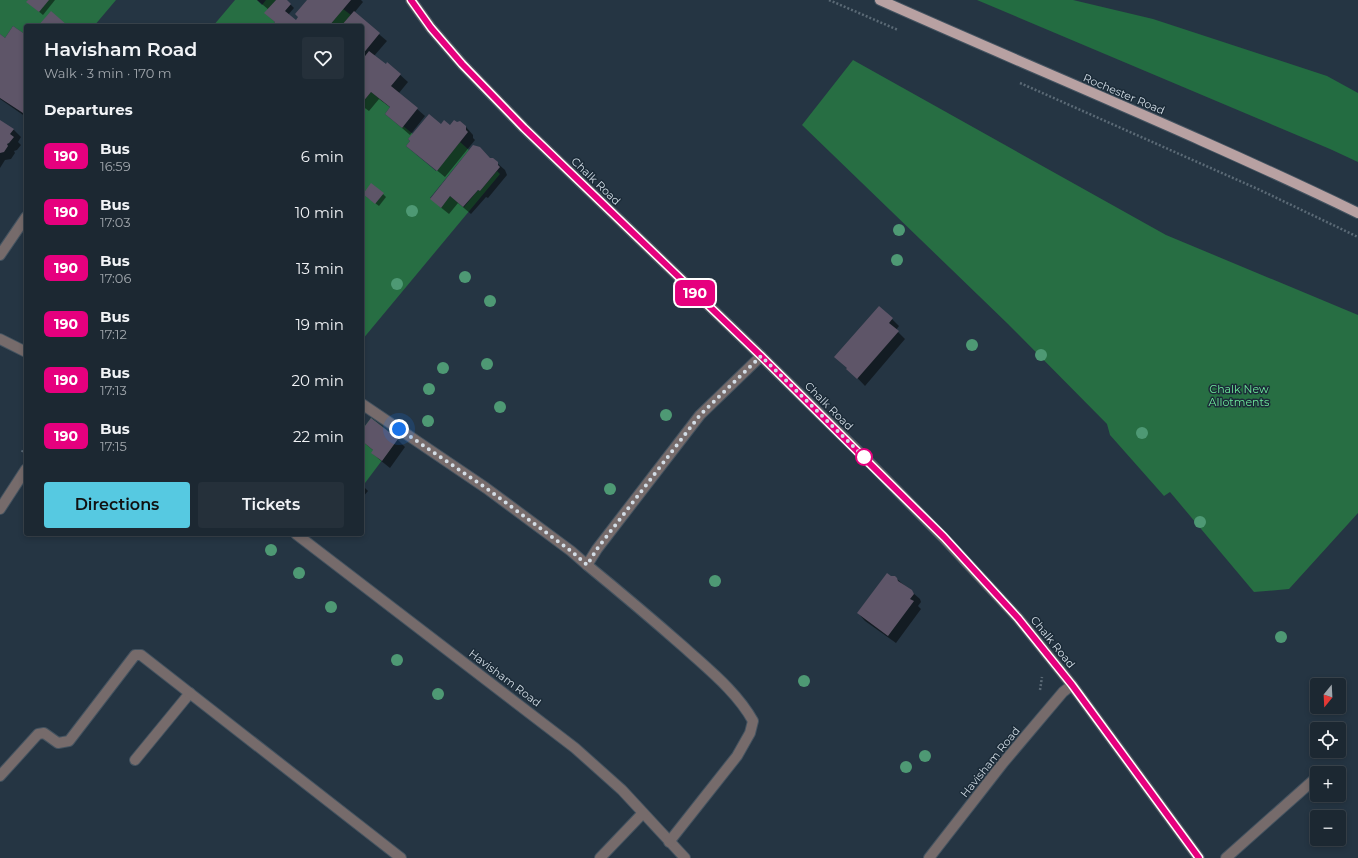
<!DOCTYPE html>
<meta charset="utf-8">
<style>
:root{--surface:#1c2832;--page:#25303a;--text:#f1f3f6;--muted:#a0a6ac;--line:#3a444d;--accent:#56c9e1}
body{margin:0;font-family:Montserrat,sans-serif;background:var(--page);color:var(--text);height:100vh;display:flex;flex-direction:column;font-size:15px;white-space:nowrap}
*{box-sizing:border-box;margin:0}
p{font-size:13px;color:var(--muted)}
.icon{flex:none;width:22px;height:22px;fill:none;stroke:currentColor;stroke-width:2;stroke-linecap:round;stroke-linejoin:round}
.map{position:relative;flex:1;overflow:hidden}
.details{position:absolute;left:24px;top:24px;width:340px;height:512px;display:flex;flex-direction:column;background:var(--surface);border-radius:4px;box-shadow:0 2px 6px #0003,0 0 0 1px var(--line)}
.details>*{flex:none}
.badge{padding:0 8px;border-radius:6px;font-size:14px;line-height:26px}
.needle{width:26px;rotate:198deg}
.controls{position:absolute;left:1310px;top:678px;display:grid;gap:8px}
.controls a{display:grid;place-items:center;width:36px;height:36px;border-radius:4px;background:var(--surface);box-shadow:0 2px 6px #0003,0 0 0 1px var(--line);font-size:20px}
.you{position:absolute;width:20px;height:20px;margin:-10px;border:3px solid #fff;border-radius:50%;background:#1a73e8;box-shadow:0 0 0 6px #1a73e833}
.map>.badge{position:absolute;translate:-50% -50%;box-shadow:0 0 0 2px #fff}
h2{padding:0 20px;font-size:15px;line-height:36px}
.round{display:grid;place-items:center;flex:none;width:42px;height:42px;border-radius:4px;background:var(--page)}
.headline{display:flex;align-items:center;justify-content:space-between;height:68px;padding:0 20px}
h1{font-size:19px;font-weight:600;line-height:30px}
.button{display:flex;gap:8px;margin-top:auto;padding:8px 20px}
.button a{flex:1;height:46px;border-radius:4px;background:var(--accent);color:#111;font-size:16px;font-weight:600;line-height:46px;text-align:center}
.button a+a{background:var(--page);color:var(--text)}
ul{padding:0;list-style:none}
li{display:flex;align-items:center;gap:12px;height:56px;padding:0 20px}
li div{flex:1}
li b{display:block;font-size:15px}
li em{font-style:normal}
li .badge{min-width:44px;font-weight:700;text-align:center}
.map>svg:first-child{display:block}
</style>
<div class="map">
<svg width="1358" height="858" viewBox="0 0 1358 858">
<rect width="100%" height="100%" fill="#253543"/>
<g fill="#276e43">
<path d="M0,0H116L94,26H26V35L13,26L5,38L0,34Z"/>
<path d="M235,0H257L262,5L266,0H276L265,13L275,22L272,26H213Z"/>
<path d="M343,9L351,15L341,26H329Z"/>
<path d="M853,60L1166,235L1358,315V513L1289,589L1254,592L1170,492L1164,496L1110,435L1107,424L1008,324L802,125Z"/>
<path d="M371,92L390,107L385,114L402,128L403,126L413,134L408,139L410,141L406,146L436,171L460,142L469,150L430,198L441,207L450,196L464,207L478,190L480,191L497,171L500,174L362,340V103Z"/>
<path d="M371,418L398,439L362,487V430Z"/>
</g>
<path fill="#236c41" d="M977,0H1073L1153,19L1327,76L1358,93V162L1330,149Z"/>
<g fill="#0007">
<path d="M29,0H55L43,15L31,5Z"/>
<path d="M257,0H286L294,8L288,15L296,22L308,0H361L363,2L354,13L387,41L374,56L386,66L388,64L408,82L399,93L425,116L410,135L386,114L391,108L379,99L369,111L362,106V26H274L276,23L269,10Z"/>
<path d="M0,35L5,39L26,36V117L0,99Z"/>
<path d="M0,121L14,130L21,137L18,142L21,145L17,150L14,151L15,153L11,159L5,160L0,168Z"/>
<path d="M441,125L466,127L473,135V138L475,140L445,177L407,146Z"/>
<path d="M490,159L497,163L505,170L507,175L488,198L486,197L471,214L458,203L449,214L439,206Z"/>
<path d="M383,194L386,197L379,206L367,197Z"/>
<path d="M892,319L899,326L896,330L905,339L865,386L848,368Z"/>
<path d="M371,419L398,440L405,447L390,468L380,460L372,453L374,451L362,441V431Z"/>
<path d="M362,485L368,491L362,498Z"/>
<path d="M897,579L920,599L921,602L918,606L921,609L896,643L865,621L858,613Z"/>
</g>
<g fill="#5e5568">
<path d="M28,0H49L39,12L26,2Z"/>
<path d="M276,0H287L291,4L285,11L296,20L298,17L295,14L307,0H351L329,26H272L275,22L264,13Z"/>
<path d="M51,11L67,25L66,26H38Z"/>
<path d="M354,11L380,33L362,55V26H341Z"/>
<path d="M13,26L26,35V110L23,113L0,98V34L5,38Z"/>
<path d="M369,51L386,64L387,62L401,74L391,86L418,108L402,128L385,114L390,107L371,92L362,103V60Z"/>
<path d="M429,114L441,124L444,120L450,125L454,120L457,122L460,121L466,126V130L468,132L437,171L406,146L410,141L408,139Z"/>
<path d="M0,120L14,129L10,134L14,137L9,143L7,144L8,146L4,152L0,153Z"/>
<path d="M473,145L480,147L490,158H493L498,162V165L500,167L480,191L478,190L463,207L450,196L441,208L430,199Z"/>
<path d="M371,183L384,193L375,204L363,194Z"/>
<path d="M879,306L893,318L889,323L899,331L857,379L846,369L847,368L834,357Z"/>
<path d="M371,418L398,439L382,461L371,453L373,450L362,441V430Z"/>
<path d="M887,573L891,576H895L897,578L898,581L912,590L914,594L910,599L914,601L888,636L857,613Z"/>
</g>
<g fill="none" stroke-linecap="round" stroke-linejoin="round">
<g stroke="#445360" stroke-width="12">
<g id="minor">
<path d="M411,0L431,28L463,65L524,128L761,356L863,456L943,537L1018,618L1072,685L1199,858"/>
<path d="M0,255L26,217"/>
<path d="M0,339L26,352"/>
<path d="M362,404L486,488L571,551L587,565L597,549L700,415L761,356"/>
<path d="M0,509L26,469"/>
<path d="M296,534L575,748L622,790L685,858"/>
<path d="M587,565C620,592 652,619 685,648C709,670 737,692 753,721L750,733L737,756L669,842"/>
<path d="M135,760L190,693"/>
<path d="M0,776L38,734L44,733L58,743L69,741L135,655H141L401,858"/>
<path d="M600,858L643,813"/>
<path d="M929,858L1003,763L1063,692L1072,685"/>
<path d="M1226,858L1317,777"/>
</g>
</g>
<g stroke="#445360" stroke-width="12">
<path id="major" d="M880,0C1039,71 1201,137 1358,213"/>
</g>
<g stroke="#5b6a76" stroke-width="2.5" stroke-dasharray="2 2" stroke-linecap="butt">
<path d="M829,0L898,30"/>
<path d="M1020,83L1260,190L1358,237"/>
<path d="M22,452L26,445"/>
<path d="M1040,690L1042,677"/>
</g>
<use href="#minor" stroke="#766b6b" stroke-width="10"/>
<use href="#major" stroke="#b8a1a2" stroke-width="10"/>
</g>
<g fill="#4e9974">
<circle cx="412" cy="211" r="6"/>
<circle cx="899" cy="230" r="6"/>
<circle cx="897" cy="260" r="6"/>
<circle cx="465" cy="277" r="6"/>
<circle cx="397" cy="284" r="6"/>
<circle cx="490" cy="301" r="6"/>
<circle cx="972" cy="345" r="6"/>
<circle cx="1041" cy="355" r="6"/>
<circle cx="487" cy="364" r="6"/>
<circle cx="443" cy="368" r="6"/>
<circle cx="429" cy="389" r="6"/>
<circle cx="500" cy="407" r="6"/>
<circle cx="666" cy="415" r="6"/>
<circle cx="428" cy="421" r="6"/>
<circle cx="1142" cy="433" r="6"/>
<circle cx="610" cy="489" r="6"/>
<circle cx="1200" cy="522" r="6"/>
<circle cx="271" cy="550" r="6"/>
<circle cx="299" cy="573" r="6"/>
<circle cx="715" cy="581" r="6"/>
<circle cx="331" cy="607" r="6"/>
<circle cx="1281" cy="637" r="6"/>
<circle cx="397" cy="660" r="6"/>
<circle cx="804" cy="681" r="6"/>
<circle cx="438" cy="694" r="6"/>
<circle cx="925" cy="756" r="6"/>
<circle cx="906" cy="767" r="6"/>
</g>
<g fill="none" stroke-linecap="round" stroke-linejoin="round">
<g stroke="#fff" stroke-width="9">
<path id="line" d="M411,0L431,28L462,64L524,128L761,356L862,456L944,537L1018,618L1072,685L1199,858"/>
</g>
<use href="#line" stroke="#e6007e" stroke-width="6"/>
<path stroke="#d3dde6" stroke-width="4" stroke-dasharray="0 7.2" d="M399,429L486,488L571,551L587,565L597,549L700,415L761,356L864,457"/>
</g>
<circle fill="#fff" stroke="#e6007e" stroke-width="2" cx="864" cy="457" r="8"/>
<g text-anchor="middle" stroke-width="3" stroke-linejoin="round" paint-order="stroke">
<g font-size="11" fill="#d3dde6" stroke="#1b2b38">
<text transform="translate(1124 94) rotate(23)" y="4">Rochester Road</text>
<text transform="translate(596 181) rotate(44)" y="4">Chalk Road</text>
<text transform="translate(829 406) rotate(45)" y="4">Chalk Road</text>
<text transform="translate(1053 642) rotate(51)" y="4">Chalk Road</text>
<text transform="translate(505 678) rotate(37)" y="4">Havisham Road</text>
<text transform="translate(990 762) rotate(-51)" y="4">Havisham Road</text>
</g>
<g font-size="11" fill="#6fea9c" stroke="#1b2b38">
<text x="1239" y="393">Chalk New<tspan x="1239" dy="13">Allotments</tspan></text>
</g>
</g>
</svg>
<div class="controls">
<a><svg class="needle" viewBox="-14 -14 28 28"><path d="M0-13l5 13h-10z" fill="#e53935"/><path d="M0 13l5-13h-10z" fill="#a0a6ac"/></svg></a>
<a><svg class="icon" aria-label="locate" viewBox="0 0 24 24"><circle cx="12" cy="12" r="6"/><path d="M12 2v4M12 18v4M2 12h4M18 12h4"/></svg></a>
<a>+</a>
<a>−</a>
</div>
<div class="you" style="left:399px;top:429px"></div>
<b class="badge" style="left:695px;top:293px;background:#e6007e;color:#fff">190</b>
<section class="details">
<div class="headline"><div><h1>Havisham Road</h1><p>Walk · 3 min · 170 m</p></div><a class="round"><svg class="icon" aria-label="heart" viewBox="0 0 24 24"><path d="M12 20l-8-8c-3-5 5-10 8-4 3-6 11-1 8 4z"/></svg></a></div>
<h2>Departures</h2>
<ul>
<li><span class="badge" style="background:#e6007e;color:#fff">190</span><div><b>Bus</b><p>16:59</p></div><em>6 min</em></li>
<li><span class="badge" style="background:#e6007e;color:#fff">190</span><div><b>Bus</b><p>17:03</p></div><em>10 min</em></li>
<li><span class="badge" style="background:#e6007e;color:#fff">190</span><div><b>Bus</b><p>17:06</p></div><em>13 min</em></li>
<li><span class="badge" style="background:#e6007e;color:#fff">190</span><div><b>Bus</b><p>17:12</p></div><em>19 min</em></li>
<li><span class="badge" style="background:#e6007e;color:#fff">190</span><div><b>Bus</b><p>17:13</p></div><em>20 min</em></li>
<li><span class="badge" style="background:#e6007e;color:#fff">190</span><div><b>Bus</b><p>17:15</p></div><em>22 min</em></li>
</ul>
<div class="button"><a>Directions</a><a>Tickets</a></div>
</section>
</div>
